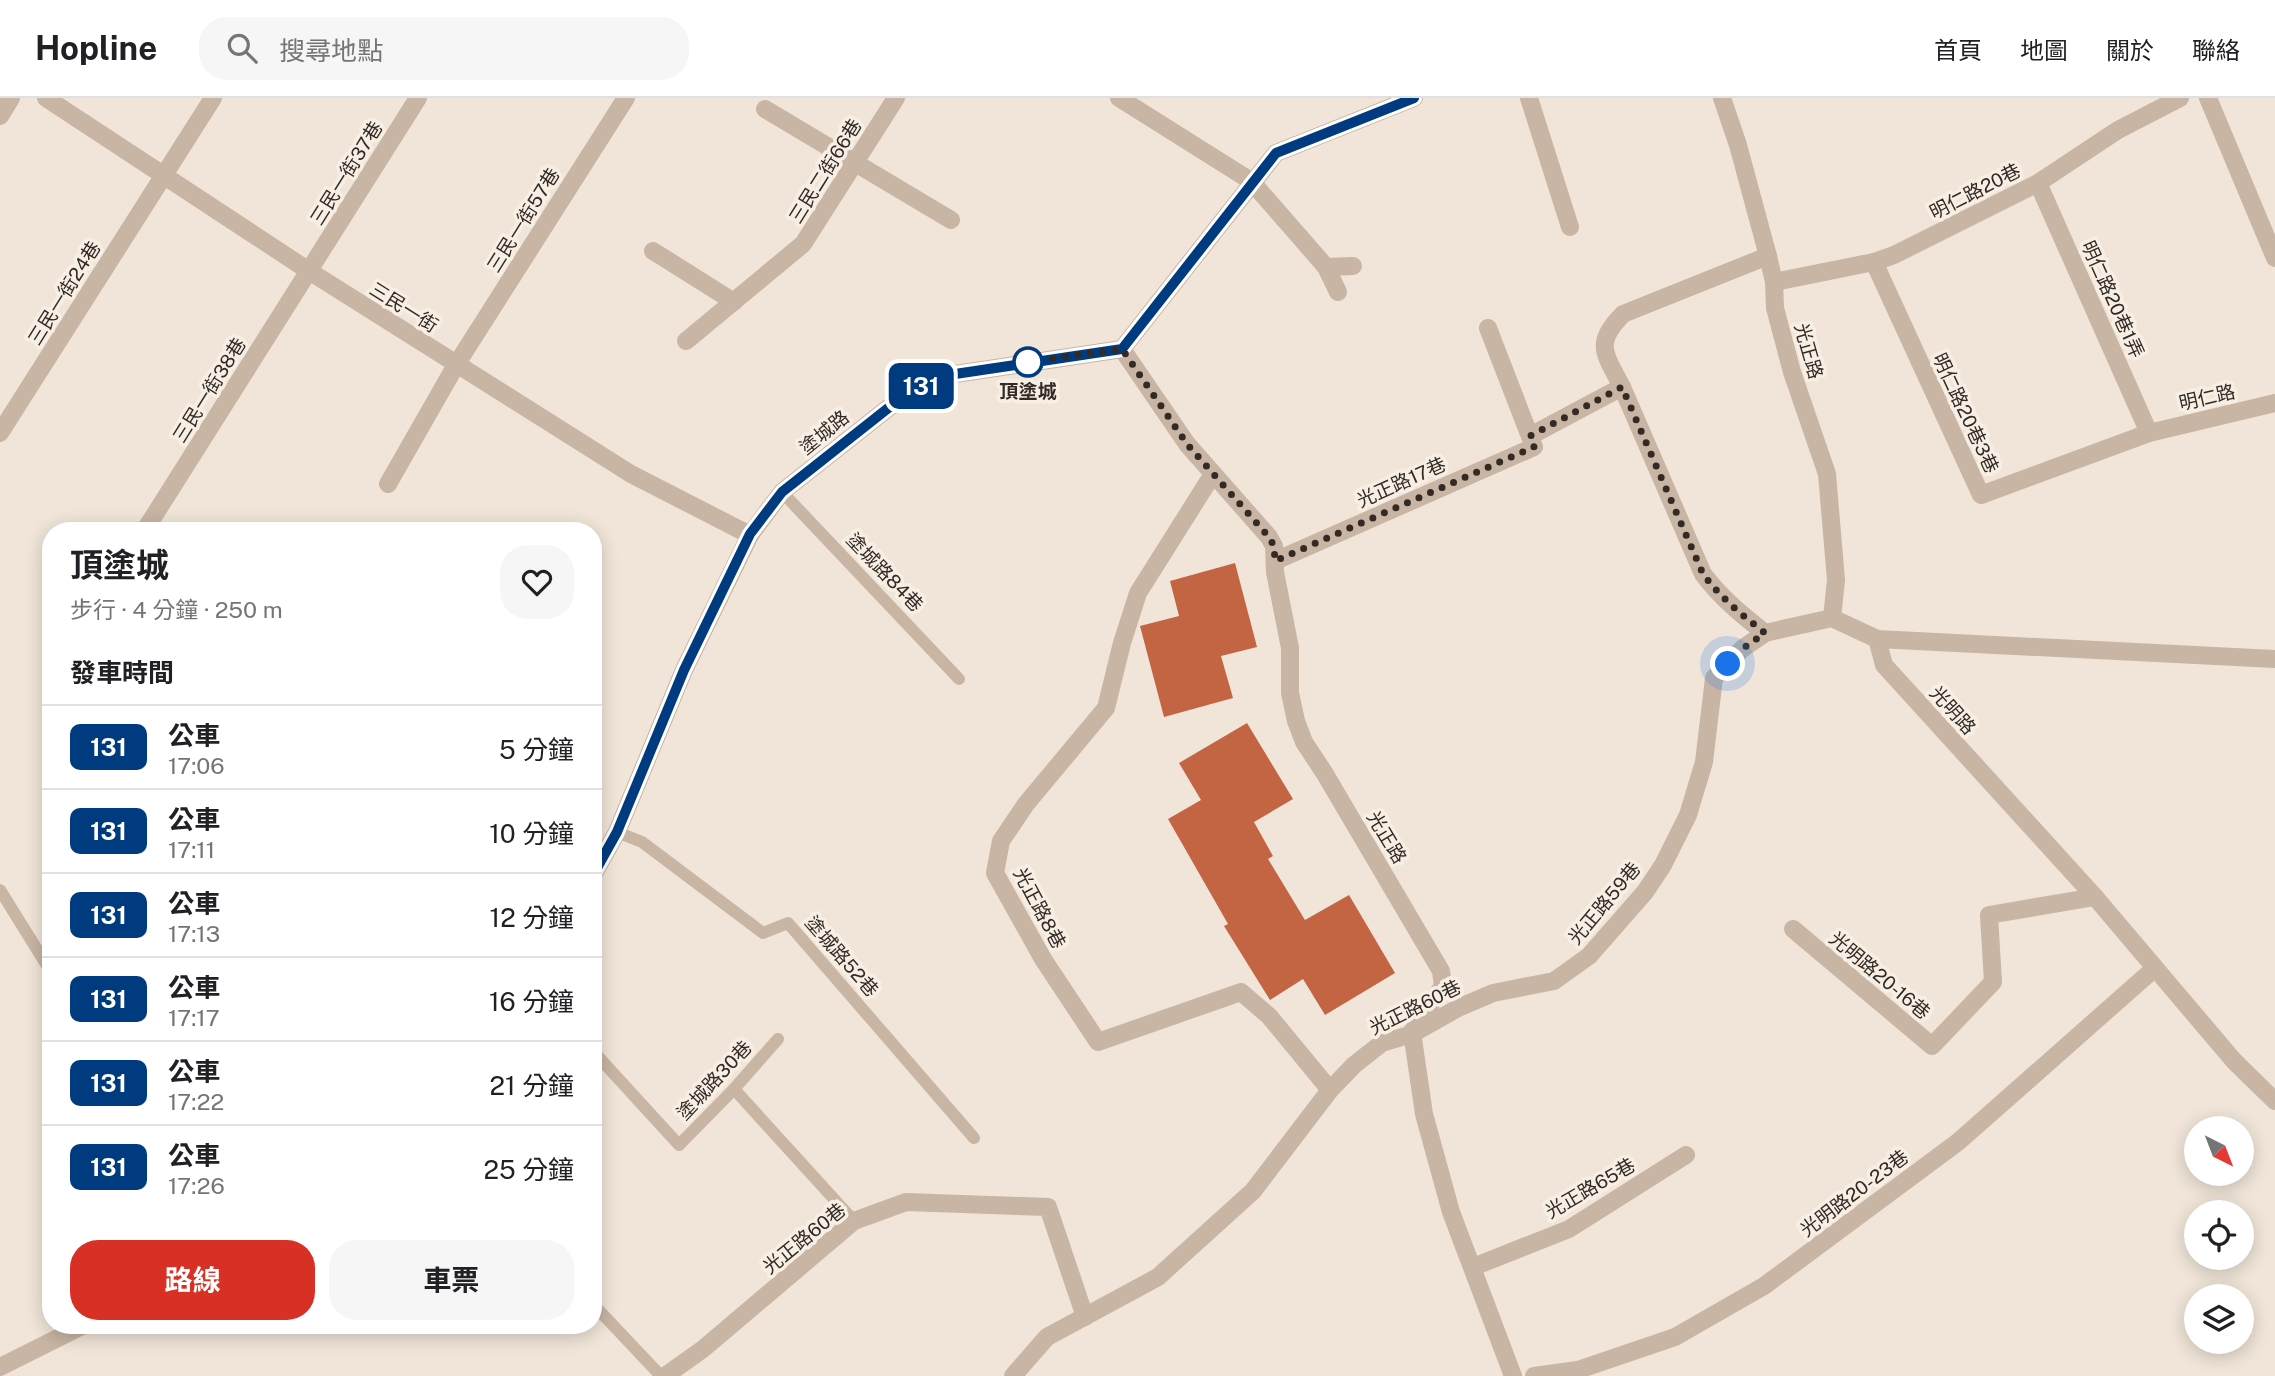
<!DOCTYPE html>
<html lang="zh-TW">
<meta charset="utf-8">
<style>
:root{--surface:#fff;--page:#f6f6f6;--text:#202124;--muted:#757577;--line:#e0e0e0;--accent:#d93025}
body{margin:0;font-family:"Public Sans","Noto Sans TC",sans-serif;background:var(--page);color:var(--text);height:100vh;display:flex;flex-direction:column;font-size:26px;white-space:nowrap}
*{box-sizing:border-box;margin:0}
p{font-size:23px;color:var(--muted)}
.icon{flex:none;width:38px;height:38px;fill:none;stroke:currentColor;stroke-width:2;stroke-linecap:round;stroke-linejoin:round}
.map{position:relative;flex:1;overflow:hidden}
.sheet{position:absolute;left:42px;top:424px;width:560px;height:812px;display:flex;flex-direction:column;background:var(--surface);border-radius:28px;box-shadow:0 4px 18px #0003}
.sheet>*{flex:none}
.badge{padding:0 14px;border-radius:10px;font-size:24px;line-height:46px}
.needle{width:46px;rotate:138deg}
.tools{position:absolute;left:2184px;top:1018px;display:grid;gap:14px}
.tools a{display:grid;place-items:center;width:70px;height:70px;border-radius:50%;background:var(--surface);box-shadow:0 4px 18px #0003;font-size:35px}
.you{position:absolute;width:35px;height:35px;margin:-18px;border:5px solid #fff;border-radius:50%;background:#1a73e8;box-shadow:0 0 0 10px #1a73e833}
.map>.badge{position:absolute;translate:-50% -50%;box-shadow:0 0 0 4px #fff}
h2{padding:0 28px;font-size:26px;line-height:63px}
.round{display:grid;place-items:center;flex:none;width:74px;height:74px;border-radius:28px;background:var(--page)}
.headline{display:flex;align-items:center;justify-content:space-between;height:119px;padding:0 28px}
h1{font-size:33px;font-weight:700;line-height:52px}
.primary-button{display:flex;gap:14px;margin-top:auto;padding:14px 28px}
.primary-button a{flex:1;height:80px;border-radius:28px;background:var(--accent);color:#fff;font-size:28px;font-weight:700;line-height:80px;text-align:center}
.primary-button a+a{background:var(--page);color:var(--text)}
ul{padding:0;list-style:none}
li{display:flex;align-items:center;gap:21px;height:84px;padding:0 28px;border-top:2px solid var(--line)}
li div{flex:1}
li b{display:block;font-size:26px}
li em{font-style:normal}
li .badge{min-width:77px;font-weight:700;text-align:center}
header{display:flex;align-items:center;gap:42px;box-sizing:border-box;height:98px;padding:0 35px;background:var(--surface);border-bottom:2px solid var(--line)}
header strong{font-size:33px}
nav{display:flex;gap:38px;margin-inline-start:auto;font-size:24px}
.search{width:490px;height:63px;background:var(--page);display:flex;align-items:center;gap:18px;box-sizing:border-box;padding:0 24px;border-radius:28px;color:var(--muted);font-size:26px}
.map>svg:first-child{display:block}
</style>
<header>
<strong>Hopline</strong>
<div class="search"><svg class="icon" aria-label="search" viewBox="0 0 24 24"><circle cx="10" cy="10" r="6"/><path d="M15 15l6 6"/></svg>搜尋地點</div>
<nav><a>首頁</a><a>地圖</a><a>關於</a><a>聯絡</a></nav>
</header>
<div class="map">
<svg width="2275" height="1278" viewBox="0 0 2275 1278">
<rect width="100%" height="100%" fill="#f0e5d8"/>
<g fill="#c36543">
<path d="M1235,465L1257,549L1221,558L1233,600L1164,619L1140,528L1179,518L1170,483Z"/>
<path d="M1247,625L1293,701L1254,724L1273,758L1268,761L1305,822L1349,797L1395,875L1325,917L1303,881L1270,902L1224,828L1228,826L1168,721L1201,702L1179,665Z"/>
</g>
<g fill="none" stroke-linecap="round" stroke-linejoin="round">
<g stroke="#c8b5a4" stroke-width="12">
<path d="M782,394L959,581"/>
<path d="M617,734L642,744L763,835L788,825L974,1040"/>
<path d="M0,792L51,874"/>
<path d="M593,953L679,1047L734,991L778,941"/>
<path d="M734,991L854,1123"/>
<path d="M593,1206L661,1278"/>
</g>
<g stroke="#c8b5a4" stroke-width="18">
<path d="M46,0L309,173L631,376L750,437"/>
<path d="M1119,0L1251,83L1326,169L1338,194"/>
<path d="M1529,0L1570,129"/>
<path d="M1722,0L1738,47L1768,158L1774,184L1775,210L1792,274L1827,376L1836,482L1832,520"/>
<path d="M2208,0L2275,160"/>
<path d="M765,11L951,122"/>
<path d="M0,18L11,0"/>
<path d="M2038,85L2149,335"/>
<path d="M653,153L734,204"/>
<path d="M1874,164L1981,397L2149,335L2275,305"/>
<path d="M1326,169L1353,168"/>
<path d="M1774,184L1874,164L1894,157L2038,85L2118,32L2180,0"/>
<path d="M686,243L803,146L896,0"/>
<path d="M1122,251L1187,346L1269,439L1274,448L1275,474L1290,550V595L1296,623L1304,644L1325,676L1441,873L1443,888L1412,934L1424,1016L1451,1114L1513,1278"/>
<path d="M0,335L213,0"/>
<path d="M1530,338L1622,289"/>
<path d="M1213,376L1138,495L1122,545L1106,610L1026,706L1001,743L995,775L1043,861L1098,944L1241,894L1269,918L1330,992"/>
<path d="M388,386L456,267L626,0"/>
<path d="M145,432L418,0"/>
<path d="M1275,463L1534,349L1488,230"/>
<path d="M1765,535C1742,517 1721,500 1703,476L1622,289C1604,254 1594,246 1623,216L1768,158"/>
<path d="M1877,541L1884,567L2095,799L2234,963L2275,1003"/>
<path d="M1793,831L1932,948L1993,884L1989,817L2095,799"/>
<path d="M1473,1169L1569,1131L1686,1057"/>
<path d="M665,1278L703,1251L854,1123L906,1104L1048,1109L1085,1219"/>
<path d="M1013,1278L1047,1239L1158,1179L1253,1093L1330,992L1354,967L1382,945L1412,936L1458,910L1493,895L1554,883L1589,858L1645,794L1663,767L1688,717L1704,664L1714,580L1742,551L1765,535L1832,520L1877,541L2275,561"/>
<path d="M1534,1278L1578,1272L1675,1239L1764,1188L1958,1044L2155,870"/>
</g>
<g stroke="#c8b5a4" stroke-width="18">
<path d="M593,777L617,734L684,572L750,437L782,394L906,296L935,279L1122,251L1276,55L1414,0"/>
<path d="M0,1269L84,1227"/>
</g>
</g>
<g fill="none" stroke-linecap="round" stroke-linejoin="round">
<g stroke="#fff" stroke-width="16">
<path id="line" d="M593,777L617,734L684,572L750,436L782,394L906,296L935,279L1122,251L1276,55L1414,0"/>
</g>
<use href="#line" stroke="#003b80" stroke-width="10"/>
<path stroke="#332a26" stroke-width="7" stroke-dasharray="0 12.6" d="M1028,264L1122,251L1187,346L1269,439L1274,448L1275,463L1534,349L1530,338L1622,289L1703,476C1721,500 1742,517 1765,535L1742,551L1728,566"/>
</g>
<circle fill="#fff" stroke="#003b80" stroke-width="3.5" cx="1028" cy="264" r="14"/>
<g text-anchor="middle" stroke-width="7" stroke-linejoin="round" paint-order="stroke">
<g font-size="19" fill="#332a26" stroke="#f8efe4">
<text transform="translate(825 73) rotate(-58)" y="7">三民二街66巷</text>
<text transform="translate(346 75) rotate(-58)" y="7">三民一街37巷</text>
<text transform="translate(1975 93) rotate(-27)" y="7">明仁路20巷</text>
<text transform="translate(523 122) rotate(-58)" y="7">三民一街57巷</text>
<text transform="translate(64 195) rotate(-58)" y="7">三民一街24巷</text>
<text transform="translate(2113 201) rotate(66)" y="7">明仁路20巷1弄</text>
<text transform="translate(404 209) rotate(32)" y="7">三民一街</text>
<text transform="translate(1809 253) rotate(74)" y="7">光正路</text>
<text transform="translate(209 292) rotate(-58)" y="7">三民一街38巷</text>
<text transform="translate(2207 299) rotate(-13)" y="7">明仁路</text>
<text transform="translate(1966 315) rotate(65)" y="7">明仁路20巷3巷</text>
<text transform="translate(824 334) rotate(-39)" y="7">塗城路</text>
<text transform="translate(1401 384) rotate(-24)" y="7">光正路17巷</text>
<text transform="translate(885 474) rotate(46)" y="7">塗城路84巷</text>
<text transform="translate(1953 612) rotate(48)" y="7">光明路</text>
<text transform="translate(1387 739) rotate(59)" y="7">光正路</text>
<text transform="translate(1604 805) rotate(-50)" y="7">光正路59巷</text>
<text transform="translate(1040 810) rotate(62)" y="7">光正路8巷</text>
<text transform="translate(842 858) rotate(49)" y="7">塗城路52巷</text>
<text transform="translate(1880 877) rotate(40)" y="7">光明路20-16巷</text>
<text transform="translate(1415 909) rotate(-26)" y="7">光正路60巷</text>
<text transform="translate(714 982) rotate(-47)" y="7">塗城路30巷</text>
<text transform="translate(1590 1090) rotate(-30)" y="7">光正路65巷</text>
<text transform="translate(1854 1095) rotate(-37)" y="7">光明路20-23巷</text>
<text transform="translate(804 1140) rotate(-39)" y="7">光正路60巷</text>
</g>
<g font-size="19" font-weight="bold" fill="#332a26" stroke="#f8efe4">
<text x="1028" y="300">頂塗城</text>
</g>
</g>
</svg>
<div class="tools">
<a><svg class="needle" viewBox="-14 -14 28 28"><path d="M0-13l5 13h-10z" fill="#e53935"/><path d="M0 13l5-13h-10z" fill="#757577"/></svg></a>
<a><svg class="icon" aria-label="locate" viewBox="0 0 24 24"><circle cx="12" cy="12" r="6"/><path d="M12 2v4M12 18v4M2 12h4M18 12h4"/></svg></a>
<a><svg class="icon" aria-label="layers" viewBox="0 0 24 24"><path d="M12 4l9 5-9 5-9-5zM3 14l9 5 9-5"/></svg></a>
</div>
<div class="you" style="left:1728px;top:566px"></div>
<b class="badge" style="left:921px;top:288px;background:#003b80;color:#fff">131</b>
<section class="sheet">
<div class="headline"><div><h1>頂塗城</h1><p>步行 · 4 分鐘 · 250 m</p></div><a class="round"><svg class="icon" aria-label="heart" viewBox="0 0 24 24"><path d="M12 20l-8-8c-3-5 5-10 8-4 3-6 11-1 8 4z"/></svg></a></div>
<h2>發車時間</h2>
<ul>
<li><span class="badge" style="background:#003b80;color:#fff">131</span><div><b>公車</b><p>17:06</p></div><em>5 分鐘</em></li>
<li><span class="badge" style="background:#003b80;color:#fff">131</span><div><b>公車</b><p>17:11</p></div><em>10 分鐘</em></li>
<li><span class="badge" style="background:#003b80;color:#fff">131</span><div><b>公車</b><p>17:13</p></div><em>12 分鐘</em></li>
<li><span class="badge" style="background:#003b80;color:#fff">131</span><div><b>公車</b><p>17:17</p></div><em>16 分鐘</em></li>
<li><span class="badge" style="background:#003b80;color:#fff">131</span><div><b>公車</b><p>17:22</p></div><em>21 分鐘</em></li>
<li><span class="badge" style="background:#003b80;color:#fff">131</span><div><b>公車</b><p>17:26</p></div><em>25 分鐘</em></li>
</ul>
<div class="primary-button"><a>路線</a><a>車票</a></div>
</section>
</div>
